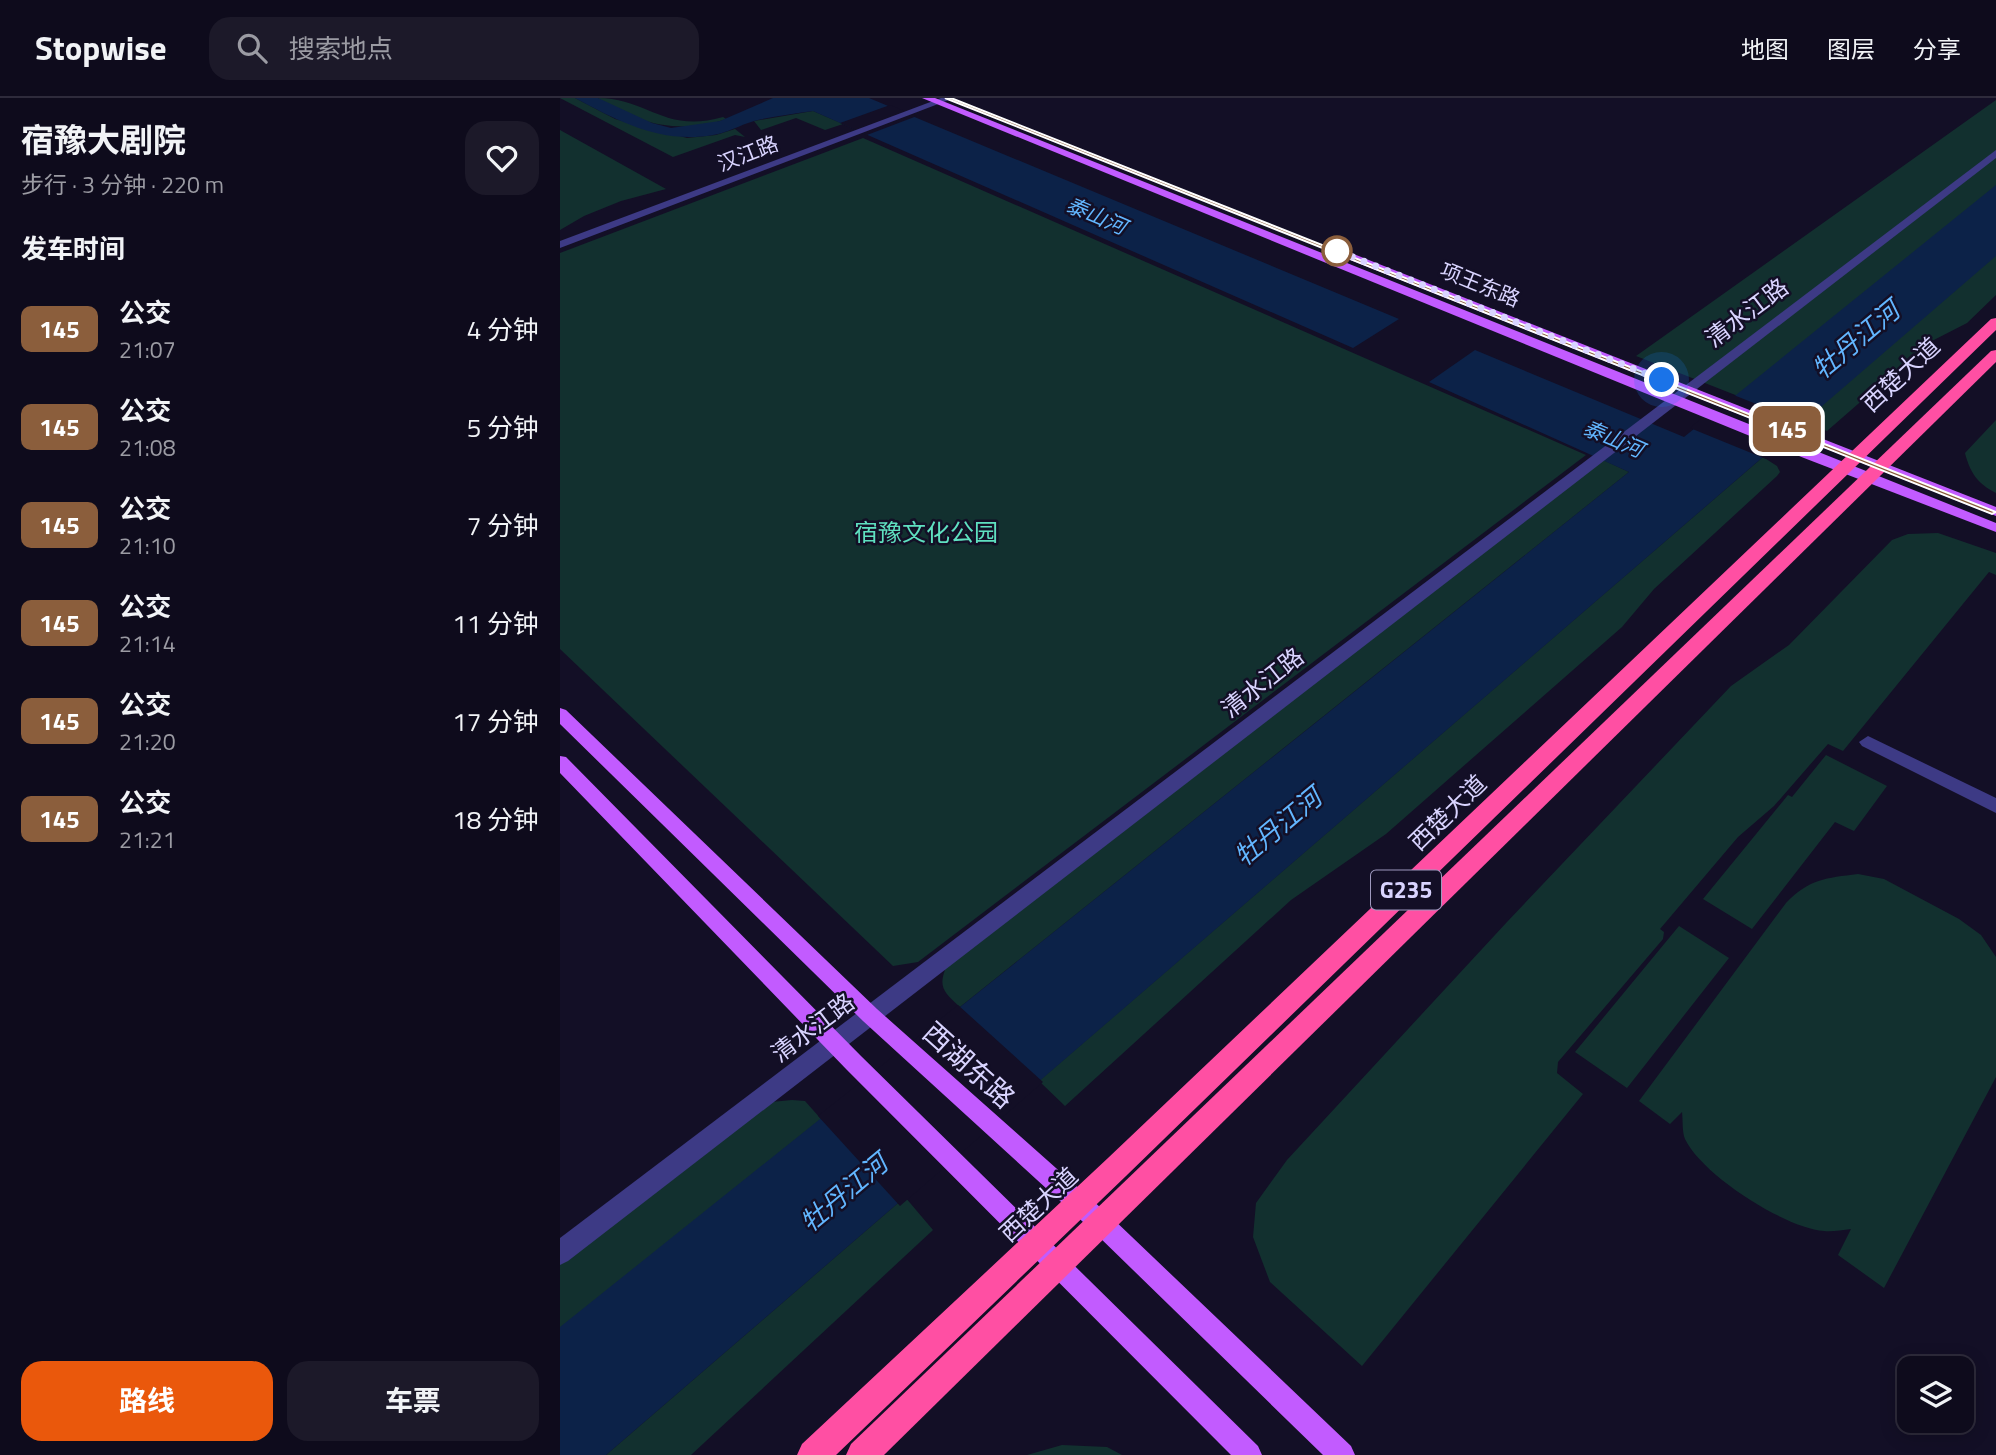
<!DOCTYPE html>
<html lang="zh">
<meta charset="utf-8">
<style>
:root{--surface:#0e0b1c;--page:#1c1929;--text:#f1f3f6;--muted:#9b9ba3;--line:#2e2b3b;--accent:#ea580c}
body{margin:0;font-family:"Titillium Web","Noto Sans SC",sans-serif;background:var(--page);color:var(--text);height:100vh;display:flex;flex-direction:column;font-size:26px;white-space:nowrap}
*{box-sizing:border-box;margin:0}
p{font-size:23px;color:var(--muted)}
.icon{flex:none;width:38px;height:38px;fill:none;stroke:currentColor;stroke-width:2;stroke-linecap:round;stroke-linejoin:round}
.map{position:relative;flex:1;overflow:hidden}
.sheet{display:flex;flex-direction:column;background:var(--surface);width:560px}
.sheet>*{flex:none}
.badge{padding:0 14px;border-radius:10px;font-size:24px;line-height:46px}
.controls{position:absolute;left:1337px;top:1258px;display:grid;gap:14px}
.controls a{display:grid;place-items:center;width:77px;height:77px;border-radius:14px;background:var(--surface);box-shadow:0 4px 18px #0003,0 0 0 2px var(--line);font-size:35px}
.you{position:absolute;width:35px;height:35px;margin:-18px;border:5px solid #fff;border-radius:50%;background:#1a73e8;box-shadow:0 0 0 10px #1a73e833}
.map>.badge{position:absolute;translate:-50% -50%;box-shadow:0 0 0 4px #fff}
h2{padding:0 21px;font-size:26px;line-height:63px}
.round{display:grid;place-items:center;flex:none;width:74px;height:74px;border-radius:21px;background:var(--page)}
.summary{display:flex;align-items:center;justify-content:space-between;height:119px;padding:0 21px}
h1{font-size:33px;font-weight:700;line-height:52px}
.action{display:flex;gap:14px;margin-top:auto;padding:14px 21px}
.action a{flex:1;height:80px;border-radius:21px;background:var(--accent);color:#fff;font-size:28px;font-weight:700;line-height:80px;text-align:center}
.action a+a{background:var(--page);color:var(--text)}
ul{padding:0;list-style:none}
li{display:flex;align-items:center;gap:21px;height:98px;padding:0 21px}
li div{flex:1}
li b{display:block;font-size:26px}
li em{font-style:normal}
li .badge{min-width:77px;font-weight:700;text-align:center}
header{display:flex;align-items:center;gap:42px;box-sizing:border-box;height:98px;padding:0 35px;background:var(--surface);border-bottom:2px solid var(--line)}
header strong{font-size:33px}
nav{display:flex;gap:38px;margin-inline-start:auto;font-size:24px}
.search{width:490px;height:63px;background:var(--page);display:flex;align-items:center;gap:18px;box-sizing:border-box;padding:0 24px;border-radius:21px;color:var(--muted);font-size:26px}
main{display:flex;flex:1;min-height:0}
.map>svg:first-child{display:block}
</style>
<header>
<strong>Stopwise</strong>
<div class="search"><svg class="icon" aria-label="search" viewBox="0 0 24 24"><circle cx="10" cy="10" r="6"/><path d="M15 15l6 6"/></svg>搜索地点</div>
<nav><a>地图</a><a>图层</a><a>分享</a></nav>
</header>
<main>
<section class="sheet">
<div class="summary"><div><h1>宿豫大剧院</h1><p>步行 · 3 分钟 · 220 m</p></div><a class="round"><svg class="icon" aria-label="heart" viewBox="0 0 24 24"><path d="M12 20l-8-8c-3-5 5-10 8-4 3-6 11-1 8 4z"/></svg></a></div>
<h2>发车时间</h2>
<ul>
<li><span class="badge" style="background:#8b5e3c;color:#fff">145</span><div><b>公交</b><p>21:07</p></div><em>4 分钟</em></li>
<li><span class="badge" style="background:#8b5e3c;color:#fff">145</span><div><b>公交</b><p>21:08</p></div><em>5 分钟</em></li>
<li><span class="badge" style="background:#8b5e3c;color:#fff">145</span><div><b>公交</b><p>21:10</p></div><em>7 分钟</em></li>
<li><span class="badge" style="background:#8b5e3c;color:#fff">145</span><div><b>公交</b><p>21:14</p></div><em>11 分钟</em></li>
<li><span class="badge" style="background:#8b5e3c;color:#fff">145</span><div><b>公交</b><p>21:20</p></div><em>17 分钟</em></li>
<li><span class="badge" style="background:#8b5e3c;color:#fff">145</span><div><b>公交</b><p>21:21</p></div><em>18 分钟</em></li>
</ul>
<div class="action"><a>路线</a><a>车票</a></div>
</section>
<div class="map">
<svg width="1436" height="1357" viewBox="0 0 1436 1357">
<rect width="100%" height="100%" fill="#130f26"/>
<g fill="#12302f">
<path d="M0,0H15L55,21L127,40L156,37L175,31L185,39L175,37L113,59Z"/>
<path d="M38,0C87,0 105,36 163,19L166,21C123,37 74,26 38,0Z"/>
<path d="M1436,2V197L1407,225L1368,245L1267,333L1076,258Z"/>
<path d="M253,13L283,26L265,32L236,20L201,32L194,23Z"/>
<path d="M0,32L106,91L61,103L24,118L0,132Z"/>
<path d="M303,40L1026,357L358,864L333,868L0,551V155Z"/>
<path d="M1436,322V395C1418,386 1410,375 1405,355Z"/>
<path d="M1203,359L1217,368L1220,374L1217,378L1094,491L1062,529L826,736L731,802L505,1008L479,983Z"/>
<path d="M1043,362L1069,374L400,909C381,892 378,888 388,864Z"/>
<path d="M1378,435L1436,455V477L1429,474L1283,653L1268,646L1214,708L1178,739L1100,831L1104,834L1103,841L998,964L997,975L1023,996L802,1268L710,1184L693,1139L696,1105L727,1062L947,824L1171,588L1229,547L1332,442L1348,436Z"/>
<path d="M1266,657L1327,688L1294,733L1275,724L1192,831L1143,801L1228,697L1232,699Z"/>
<path d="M1298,776L1324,781L1399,821L1421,837L1436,859V979L1324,1190L1278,1157L1291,1131C1282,1132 1272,1134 1264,1133C1225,1130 1142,1077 1125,1041C1122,1034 1123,1022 1122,1014L1110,1026L1079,1003L1226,805C1249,781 1266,780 1298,776Z"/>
<path d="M1119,828L1169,860L1067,990L1015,954Z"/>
<path d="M232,1002L245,1003L261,1021L0,1231V1161L211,1004Z"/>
<path d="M345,1099L373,1132L131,1357H46Z"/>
<path d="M502,1347L547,1349L562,1357H467Z"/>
</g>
<g fill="#0c2248">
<path d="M15,0H38L92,25L111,30L160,23L213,0H309L839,221L793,250L253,13C233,16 213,18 194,23C180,27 167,35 153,37C101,46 60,24 15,0Z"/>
<path d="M1436,87V158L46,1357H0V1229L1069,374L869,284L915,252L1124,339Z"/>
</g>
<g fill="#130f26">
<path d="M330,7L357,18L307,37L280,25Z"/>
<path d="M1171,296L1247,326L1206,361L1130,330Z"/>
<path d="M398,907L483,984L340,1108L258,1018Z"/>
</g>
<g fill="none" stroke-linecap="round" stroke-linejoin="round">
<g fill="#3d3a85" fill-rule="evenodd">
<path d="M381,0H394L0,150V143Z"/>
<path d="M1436,52V60L8,1163L0,1167V1140Z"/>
<path d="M1308,638L1436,700V715L1302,648L1299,644Z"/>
</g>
<g fill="#c25bff" fill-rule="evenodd">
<path d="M362,0H375L1436,425V434L1244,360Z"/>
<path d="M778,153H786L1436,409V418L778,157Z"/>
<path d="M0,610L6,612L317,911L550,1118L791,1348L795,1357H763L534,1134L303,923L0,626Z"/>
<path d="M0,658L6,659L301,958L698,1348L702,1357H671L287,972L0,675Z"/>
</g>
<g fill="#ff4fa3" fill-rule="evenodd">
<path d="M1436,220V232L566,1078L276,1357H237L242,1346L548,1060L1431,221Z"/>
<path d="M1436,252V264L324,1357H286L291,1346L1431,253Z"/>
</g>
</g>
<path fill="#8b5e3c" stroke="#fff" stroke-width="2" d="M385,0H391L1436,414L1432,416Z"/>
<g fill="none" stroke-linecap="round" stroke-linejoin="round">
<path stroke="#d9d4ff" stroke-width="7" stroke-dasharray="0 12.6" d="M777,153L773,151L1102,282"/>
</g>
<circle fill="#fff" stroke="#8b5e3c" stroke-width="3.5" cx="777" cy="153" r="14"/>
<g text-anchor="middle" stroke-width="5" stroke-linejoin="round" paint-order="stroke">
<g font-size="21" fill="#d9d4ff" stroke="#130f26">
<text transform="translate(188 56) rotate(-21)" y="7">汉江路</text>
<text transform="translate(920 187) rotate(22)" y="7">项王东路</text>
</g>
<g font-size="21" font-style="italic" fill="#62b6ff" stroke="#130f26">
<text transform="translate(536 118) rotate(23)" y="7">泰山河</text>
<text transform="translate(1053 341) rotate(23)" y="7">泰山河</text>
</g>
<rect fill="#130f26" stroke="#9e99be" stroke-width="2" x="811" y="772.5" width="70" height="39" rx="5"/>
<g font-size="23" font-weight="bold" fill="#d9d4ff">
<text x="846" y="800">G235</text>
</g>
<g font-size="24" fill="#d9d4ff" stroke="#130f26">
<text transform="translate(1187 215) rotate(-37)" y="8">清水江路</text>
<text transform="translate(1341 277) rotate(-43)" y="8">西楚大道</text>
<text transform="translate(703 585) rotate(-38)" y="8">清水江路</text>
<text transform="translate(888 715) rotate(-44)" y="8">西楚大道</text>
<text transform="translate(253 930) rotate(-37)" y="8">清水江路</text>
<text transform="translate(479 1107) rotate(-43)" y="8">西楚大道</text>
</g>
<g font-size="24" fill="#5fe0c0" stroke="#130f26">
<text x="366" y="443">宿豫文化公园</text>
</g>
<g font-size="26" font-style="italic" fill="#62b6ff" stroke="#130f26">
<text transform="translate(1296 242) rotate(-40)" y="9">牡丹江河</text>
<text transform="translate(718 729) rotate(-40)" y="9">牡丹江河</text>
<text transform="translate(284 1095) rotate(-40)" y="9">牡丹江河</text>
</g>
<g font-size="28" fill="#d9d4ff" stroke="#130f26">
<text transform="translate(409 967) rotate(42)" y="10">西湖东路</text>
</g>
</g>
</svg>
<div class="controls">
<a><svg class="icon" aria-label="layers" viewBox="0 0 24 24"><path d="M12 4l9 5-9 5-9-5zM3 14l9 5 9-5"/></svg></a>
</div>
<div class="you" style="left:1102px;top:282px"></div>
<b class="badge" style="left:1227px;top:331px;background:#8b5e3c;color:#fff">145</b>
</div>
</main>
